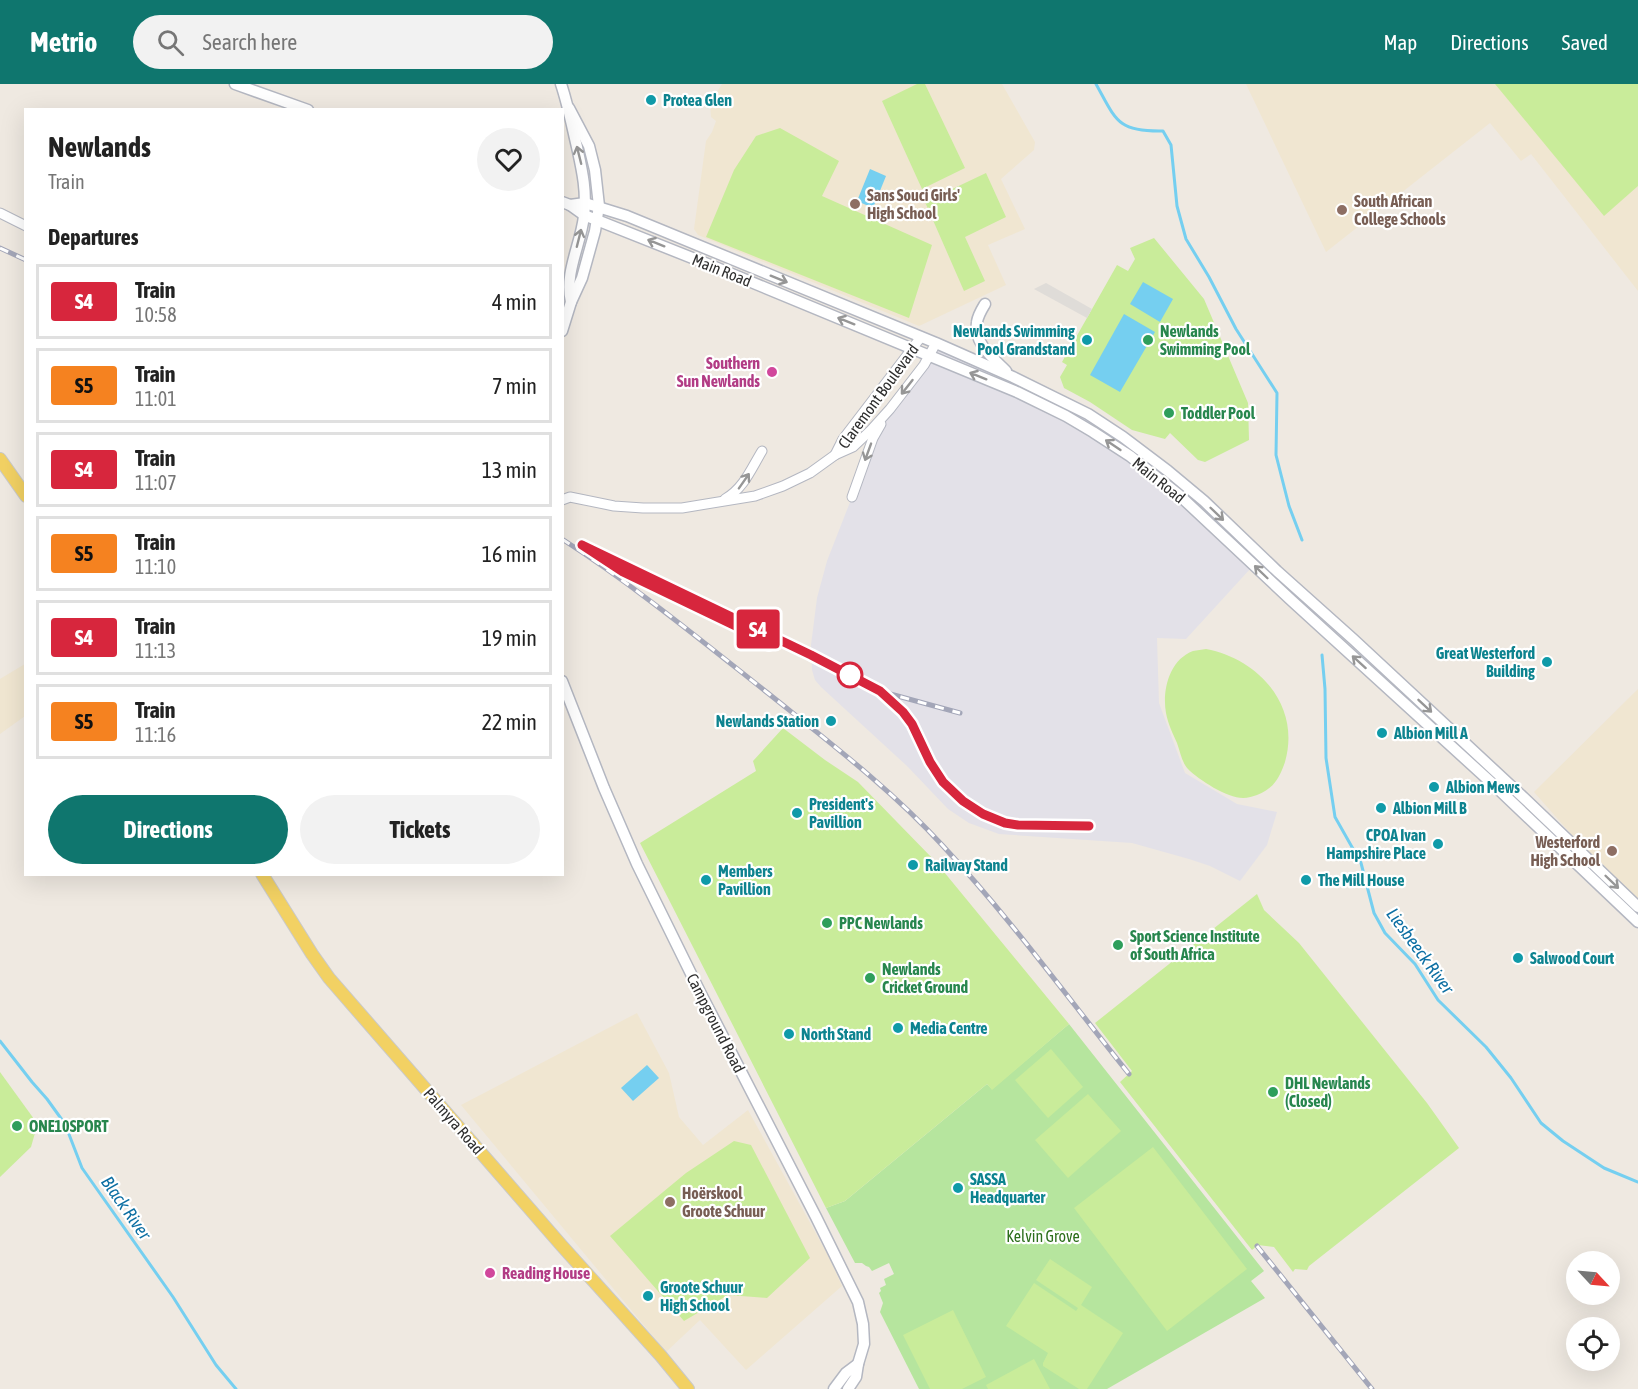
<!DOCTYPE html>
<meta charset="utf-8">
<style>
:root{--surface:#fff;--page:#f2f2f2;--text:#222;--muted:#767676;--line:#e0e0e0;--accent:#0f766e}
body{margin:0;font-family:"Asap Condensed",sans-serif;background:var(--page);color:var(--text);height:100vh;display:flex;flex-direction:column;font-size:22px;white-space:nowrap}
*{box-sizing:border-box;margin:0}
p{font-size:20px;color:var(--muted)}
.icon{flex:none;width:33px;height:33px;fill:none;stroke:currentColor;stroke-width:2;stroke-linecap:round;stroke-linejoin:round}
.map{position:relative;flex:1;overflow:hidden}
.details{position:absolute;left:24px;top:24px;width:540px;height:768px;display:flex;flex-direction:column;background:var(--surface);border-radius:0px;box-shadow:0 6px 24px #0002}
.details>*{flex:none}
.badge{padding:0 12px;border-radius:4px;font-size:21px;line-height:39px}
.needle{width:39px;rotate:116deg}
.buttons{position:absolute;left:1566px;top:1167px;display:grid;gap:12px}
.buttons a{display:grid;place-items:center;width:54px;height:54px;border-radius:50%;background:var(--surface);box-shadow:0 6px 24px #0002;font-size:30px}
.map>.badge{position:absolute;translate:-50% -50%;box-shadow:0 0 0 3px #fff}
h2{padding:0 24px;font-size:22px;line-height:54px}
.round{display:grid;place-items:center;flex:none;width:63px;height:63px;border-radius:32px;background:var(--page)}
.head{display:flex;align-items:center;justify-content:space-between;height:102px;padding:0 24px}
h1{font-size:28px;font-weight:700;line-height:45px}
.primary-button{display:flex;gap:12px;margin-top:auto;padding:12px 24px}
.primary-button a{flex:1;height:69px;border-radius:36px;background:var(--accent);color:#fff;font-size:24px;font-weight:700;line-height:69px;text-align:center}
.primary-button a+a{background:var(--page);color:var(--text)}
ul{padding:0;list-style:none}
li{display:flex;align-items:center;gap:18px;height:75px;margin:0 12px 9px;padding:0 12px;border:3px solid var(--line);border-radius:0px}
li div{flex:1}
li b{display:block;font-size:22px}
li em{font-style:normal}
li .badge{min-width:66px;font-weight:700;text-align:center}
header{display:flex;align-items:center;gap:36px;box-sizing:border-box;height:84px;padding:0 30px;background:var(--accent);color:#fff}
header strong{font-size:28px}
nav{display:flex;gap:33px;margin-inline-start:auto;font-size:21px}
.search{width:420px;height:54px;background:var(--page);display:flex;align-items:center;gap:15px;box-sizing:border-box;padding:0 21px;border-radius:33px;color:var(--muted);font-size:22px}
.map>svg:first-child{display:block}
</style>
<header>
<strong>Metrio</strong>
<div class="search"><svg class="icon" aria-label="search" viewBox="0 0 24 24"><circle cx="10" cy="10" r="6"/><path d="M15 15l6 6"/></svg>Search here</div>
<nav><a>Map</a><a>Directions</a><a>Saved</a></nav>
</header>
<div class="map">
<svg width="1638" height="1305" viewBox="0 0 1638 1305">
<rect width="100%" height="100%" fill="#efe9e1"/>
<path fill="#e3e1e8" d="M936,259L1104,340L1262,472L1186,555L1157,554L1159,619L1185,689L1237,720L1277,728L1267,761L1240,797L1210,782L1189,775L1132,759L999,750L969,739L948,725L907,682L821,603L815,596L812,586L811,561L817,514L827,477L852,413L873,354Z"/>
<g fill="#f0e6d1">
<path d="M722,0H1002L1035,58L1034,66L1001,95L1025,145L988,161L1006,201L919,242L698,151L694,145L706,57L712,48L716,37L711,33L710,19Z"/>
<path d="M1246,0H1638V207L1531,70L1521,77L1490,39L1326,168Z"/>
<path d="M25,580V632L0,650V595Z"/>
<path d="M1638,605V826L1534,708Z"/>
<path d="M637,929L669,989L679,1033L703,1061L748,1026L830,1175L842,1202L746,1286L700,1236L666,1268L461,1021Z"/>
</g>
<path fill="#b6e59e" d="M1069,940L1264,1187L1251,1197L1265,1214L1107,1305H919L880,1228L883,1219L879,1209L881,1207L880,1204L886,1201L884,1195L894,1190L889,1179L872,1187L869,1183L866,1182L862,1179H855L826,1124L845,1117L987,1000L992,1005Z"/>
<g fill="#c9ec9a">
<path d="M917,0H925L965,84L922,105L882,17Z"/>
<path d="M1495,0H1638V102L1604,132Z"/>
<path d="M780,44L839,77L822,112L932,161L909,234L706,153L734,86L756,52Z"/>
<path d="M986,89L1006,133L965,153L985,197L964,207L925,118Z"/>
<path d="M1154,154L1204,215L1248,319L1249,356L1205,378L1198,376L1170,349L1165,355L1132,346L1090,318L1064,304L1060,293L1067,281L1062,278L1117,181L1128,187L1135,175L1130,164Z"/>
<path d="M1206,565C1259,575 1301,622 1285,678C1279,695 1274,704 1257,711C1253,712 1248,714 1243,714C1227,714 1199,696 1188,685C1182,679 1180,667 1177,659C1173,650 1168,640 1166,629C1162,607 1169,576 1193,567C1197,566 1202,566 1206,565Z"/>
<path d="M783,644L825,676L858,698L935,777L1069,940L992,1006L987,1000L845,1117L826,1124L640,759L756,687L753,677Z"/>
<path d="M1257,810L1264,826L1299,859L1427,1019L1459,1064L1309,1182L1307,1186L1295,1185L1293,1188L1274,1163L1258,1161L1252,1166L1120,998L1132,987L1095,939Z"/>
<path d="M1051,965L1083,1003L1048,1034L1015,996Z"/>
<path d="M0,988L34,1035L35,1049L31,1063L0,1093Z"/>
<path d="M1088,1010L1121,1047L1068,1094L1035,1056Z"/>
<path d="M734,1057L751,1061L810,1174L767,1214L728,1211L684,1237L610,1152L686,1089Z"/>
<path d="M1153,1063L1247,1185L1167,1247L1074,1124Z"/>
<path d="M1050,1175L1092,1203L1081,1221L1123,1249L1087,1305H1079L1043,1282V1279L1048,1269L1006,1242L1034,1199L1076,1227L1078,1224L1036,1196Z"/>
<path d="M953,1226L986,1293L962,1305H930L903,1251Z"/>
<path d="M1034,1275L1050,1305H988L986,1301Z"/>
</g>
<path fill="#dfdcd8" d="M1046,199L1092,225L1087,234L1034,205Z"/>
<g fill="#75cff0">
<path d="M870,85L886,92L873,124L857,117Z"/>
<path d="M1143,198L1173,215L1160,238L1130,220Z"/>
<path d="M1124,230L1155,248L1120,308L1090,291Z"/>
<path d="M647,981L659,994L633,1017L621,1004Z"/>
</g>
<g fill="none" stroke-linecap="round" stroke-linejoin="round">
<g stroke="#75cff0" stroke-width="3">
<path d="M1096,0C1116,36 1117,48 1163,47L1171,61L1177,122L1186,155L1209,193L1236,245L1277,309L1276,371L1289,422L1302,456"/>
<path d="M1322,571L1325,605L1326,674L1335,733L1361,779L1374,829L1385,849L1415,880L1438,916L1486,963L1511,994L1541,1039L1563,1057L1604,1084L1638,1098"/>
<path d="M0,957L32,998L47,1015L65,1040L82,1084L173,1213L216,1281L236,1305"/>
</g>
<g stroke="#b4b7c1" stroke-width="11">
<g id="tertiary">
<path d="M0,129L26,142"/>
<path d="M835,371L843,355L921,253"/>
<path d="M852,413L873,354L881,340"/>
<path d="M725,415C744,404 751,385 762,367"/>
<path d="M562,416L570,413L614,422L643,424H682L755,412L783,402L810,389L835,371L853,363L871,346L890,325L924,281L936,259"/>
</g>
</g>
<g stroke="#b4b7c1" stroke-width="13">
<g id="secondary">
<path d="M235,0L308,26"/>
<path d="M561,0C568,21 572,42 577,63C582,86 587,107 584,132C581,160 564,189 571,218"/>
<path d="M562,118L570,121L584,131L710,181L1017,308L1066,332L1093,348L1130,372L1179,411L1291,516L1495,702L1638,838"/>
<path d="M570,121L585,119L627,132L936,259L1013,293L1088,330L1123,353L1168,387L1204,417L1277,487L1353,555L1524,714L1638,823"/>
<path d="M985,220C982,225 978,231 977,238C973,259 993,274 1006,287"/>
<path d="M562,247L571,218L582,194L595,147L599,122L595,86L589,62L569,24"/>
<path d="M562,597L604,704L637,780L700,908L816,1133L858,1218L863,1240L864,1260L858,1280L856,1293L848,1305"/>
<path d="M834,1305L846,1289L858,1280"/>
</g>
</g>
<g stroke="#c9c9c9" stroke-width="14">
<g id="primary">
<path d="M0,375L26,412"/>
<path d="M262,790L312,870L329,894L562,1162L661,1272L688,1305"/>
</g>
</g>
<use href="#tertiary" stroke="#fff" stroke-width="9"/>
<use href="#secondary" stroke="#fff" stroke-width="10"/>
<use href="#primary" stroke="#f2d163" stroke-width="12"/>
<g stroke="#a3a6b8" stroke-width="5">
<g id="rail">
<path d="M0,164L26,176"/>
<path d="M562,455C635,502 702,557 769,610C829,658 891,705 943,762C1010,834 1068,914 1129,990"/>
<path d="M603,471L811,571L880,607L903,628L912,640L930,678L943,697L963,717L983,730L1005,739L1018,741L1089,742"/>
<path d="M883,608L960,629"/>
<path d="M1257,1162L1372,1305"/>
</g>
</g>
<use href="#rail" stroke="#fff" stroke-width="3" stroke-dasharray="9" stroke-linecap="butt"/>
</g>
<defs><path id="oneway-shaft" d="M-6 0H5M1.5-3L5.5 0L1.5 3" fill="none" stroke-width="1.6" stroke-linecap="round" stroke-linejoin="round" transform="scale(1.5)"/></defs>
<g stroke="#969696">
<use href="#oneway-shaft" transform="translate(579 71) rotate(-104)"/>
<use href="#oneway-shaft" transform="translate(579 154) rotate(-76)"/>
<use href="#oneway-shaft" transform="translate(656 159) rotate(-158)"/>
<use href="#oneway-shaft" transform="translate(779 195) rotate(22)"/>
<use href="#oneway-shaft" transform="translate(846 237) rotate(-158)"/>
<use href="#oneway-shaft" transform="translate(978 292) rotate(-158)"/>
<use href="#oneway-shaft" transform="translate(907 303) rotate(128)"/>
<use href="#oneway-shaft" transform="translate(1113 361) rotate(-146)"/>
<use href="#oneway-shaft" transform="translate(868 368) rotate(110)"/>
<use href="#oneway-shaft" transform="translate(744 397) rotate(-55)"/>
<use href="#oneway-shaft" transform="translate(1217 430) rotate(44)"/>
<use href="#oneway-shaft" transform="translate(1261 488) rotate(-136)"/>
<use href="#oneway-shaft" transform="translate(1359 578) rotate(-138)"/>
<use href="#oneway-shaft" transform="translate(1425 622) rotate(43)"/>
<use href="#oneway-shaft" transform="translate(1612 798) rotate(44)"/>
</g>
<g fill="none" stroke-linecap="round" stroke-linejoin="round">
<g stroke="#fff" stroke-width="14">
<path id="line" d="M769,561L748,548L623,488L582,461L811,571L880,607L903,628L912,640L930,678L943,698L963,717L983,730L1005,739L1018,741L1089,742"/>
</g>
<use href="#line" stroke="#d7263d" stroke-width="9"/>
</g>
<g fill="#0f9aa8" stroke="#fff" stroke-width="2">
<circle cx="651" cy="16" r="6"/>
<circle cx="1087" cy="256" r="6"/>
<circle cx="1547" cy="578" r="6"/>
<circle cx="831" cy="637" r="6"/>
<circle cx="1382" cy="649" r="6"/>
<circle cx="1434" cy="703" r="6"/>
<circle cx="1381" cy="724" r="6"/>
<circle cx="797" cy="729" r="6"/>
<circle cx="1438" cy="760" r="6"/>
<circle cx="913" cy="781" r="6"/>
<circle cx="706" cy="796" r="6"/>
<circle cx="1306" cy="796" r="6"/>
<circle cx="1518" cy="874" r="6"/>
<circle cx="898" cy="944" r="6"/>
<circle cx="789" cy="950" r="6"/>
<circle cx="958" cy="1104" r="6"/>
<circle cx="648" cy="1212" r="6"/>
</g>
<g fill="#8d6e63" stroke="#fff" stroke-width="2">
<circle cx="855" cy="120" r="6"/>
<circle cx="1342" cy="126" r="6"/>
<circle cx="1612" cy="767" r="6"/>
<circle cx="670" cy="1118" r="6"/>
</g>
<g fill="#2e9e5b" stroke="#fff" stroke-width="2">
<circle cx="1148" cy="256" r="6"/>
<circle cx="1169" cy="329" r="6"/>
<circle cx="827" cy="839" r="6"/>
<circle cx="1118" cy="861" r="6"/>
<circle cx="870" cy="894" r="6"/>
<circle cx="1273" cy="1008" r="6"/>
<circle cx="17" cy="1042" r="6"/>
</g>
<g fill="#d1479c" stroke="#fff" stroke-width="2">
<circle cx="772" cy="288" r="6"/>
<circle cx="490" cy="1189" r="6"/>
</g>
<circle fill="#fff" stroke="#d7263d" stroke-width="3" cx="850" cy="591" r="12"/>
<g text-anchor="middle" stroke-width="4.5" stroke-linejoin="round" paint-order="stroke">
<g font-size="16" font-weight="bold" fill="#0d838f" stroke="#fff" text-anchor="start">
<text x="663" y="22">Protea Glen</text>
<text x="1075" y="253" text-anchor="end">Newlands Swimming<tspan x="1075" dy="18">Pool Grandstand</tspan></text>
<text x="1535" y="575" text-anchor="end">Great Westerford<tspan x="1535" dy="18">Building</tspan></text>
<text x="819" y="643" text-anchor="end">Newlands Station</text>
<text x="1394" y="655">Albion Mill A</text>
<text x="1446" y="709">Albion Mews</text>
<text x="809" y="726">President's<tspan x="809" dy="18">Pavillion</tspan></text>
<text x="1393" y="730">Albion Mill B</text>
<text x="1426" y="757" text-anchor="end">CPOA Ivan<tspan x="1426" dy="18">Hampshire Place</tspan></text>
<text x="925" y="787">Railway Stand</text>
<text x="718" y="793">Members<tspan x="718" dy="18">Pavillion</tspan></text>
<text x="1318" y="802">The Mill House</text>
<text x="1530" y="880">Salwood Court</text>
<text x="910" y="950">Media Centre</text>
<text x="801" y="956">North Stand</text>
<text x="970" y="1101">SASSA<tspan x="970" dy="18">Headquarter</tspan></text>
<text x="660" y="1209">Groote Schuur<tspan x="660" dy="18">High School</tspan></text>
</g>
<g font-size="16" font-weight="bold" fill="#785e54" stroke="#fff" text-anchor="start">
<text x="867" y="117">Sans Souci Girls'<tspan x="867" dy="18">High School</tspan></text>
<text x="1354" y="123">South African<tspan x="1354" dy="18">College Schools</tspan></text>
<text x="1600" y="764" text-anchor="end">Westerford<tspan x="1600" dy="18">High School</tspan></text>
<text x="682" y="1115">Hoërskool<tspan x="682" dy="18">Groote Schuur</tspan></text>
</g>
<g font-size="16" fill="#2e2e2e" stroke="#fff">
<text transform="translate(722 186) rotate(22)" y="6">Main Road</text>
<text transform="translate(878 312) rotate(-54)" y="6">Claremont Boulevard</text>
<text transform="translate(1159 396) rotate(39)" y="6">Main Road</text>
<text transform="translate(716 939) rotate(63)" y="6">Campground Road</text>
<text transform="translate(454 1037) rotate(49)" y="6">Palmyra Road</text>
</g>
<g font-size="16" font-weight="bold" fill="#27864d" stroke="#fff" text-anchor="start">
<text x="1160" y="253">Newlands<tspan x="1160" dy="18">Swimming Pool</tspan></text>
<text x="1181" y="335">Toddler Pool</text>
<text x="839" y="845">PPC Newlands</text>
<text x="1130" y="858">Sport Science Institute<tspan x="1130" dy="18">of South Africa</tspan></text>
<text x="882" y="891">Newlands<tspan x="882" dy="18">Cricket Ground</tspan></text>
<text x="1285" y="1005">DHL Newlands<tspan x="1285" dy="18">(Closed)</tspan></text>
<text x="29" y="1048">ONE10SPORT</text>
</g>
<g font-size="16" font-weight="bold" fill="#b23c85" stroke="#fff" text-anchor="end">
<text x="760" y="285">Southern<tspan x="760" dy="18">Sun Newlands</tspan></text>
<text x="502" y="1195" text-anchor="start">Reading House</text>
</g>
<g font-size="16" fill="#2c6e1b" stroke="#fff">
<text x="1043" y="1158">Kelvin Grove</text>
</g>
<g font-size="18" font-style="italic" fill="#0d6fa3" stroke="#fff">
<text transform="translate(1420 867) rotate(54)" y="6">Liesbeeck River</text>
<text transform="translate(126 1124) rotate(55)" y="6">Black River</text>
</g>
</g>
</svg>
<div class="buttons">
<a><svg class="needle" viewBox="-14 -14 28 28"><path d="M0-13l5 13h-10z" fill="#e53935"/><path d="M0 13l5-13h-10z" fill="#767676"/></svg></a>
<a><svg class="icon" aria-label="locate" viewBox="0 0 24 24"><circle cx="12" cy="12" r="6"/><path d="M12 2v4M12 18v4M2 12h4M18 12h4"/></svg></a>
</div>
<b class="badge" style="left:758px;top:545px;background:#d7263d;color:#fff">S4</b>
<section class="details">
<div class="head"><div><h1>Newlands</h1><p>Train</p></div><a class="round"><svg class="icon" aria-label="heart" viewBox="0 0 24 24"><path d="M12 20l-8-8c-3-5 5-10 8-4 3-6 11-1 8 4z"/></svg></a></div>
<h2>Departures</h2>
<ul>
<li><span class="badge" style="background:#d7263d;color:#fff">S4</span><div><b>Train</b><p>10:58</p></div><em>4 min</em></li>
<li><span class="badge" style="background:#f58220;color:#111">S5</span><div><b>Train</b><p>11:01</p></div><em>7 min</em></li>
<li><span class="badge" style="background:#d7263d;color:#fff">S4</span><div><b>Train</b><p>11:07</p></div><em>13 min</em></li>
<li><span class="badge" style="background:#f58220;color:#111">S5</span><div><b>Train</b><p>11:10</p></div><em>16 min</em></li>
<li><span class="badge" style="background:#d7263d;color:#fff">S4</span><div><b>Train</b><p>11:13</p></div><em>19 min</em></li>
<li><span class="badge" style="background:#f58220;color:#111">S5</span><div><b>Train</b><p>11:16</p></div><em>22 min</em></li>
</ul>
<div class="primary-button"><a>Directions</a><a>Tickets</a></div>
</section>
</div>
